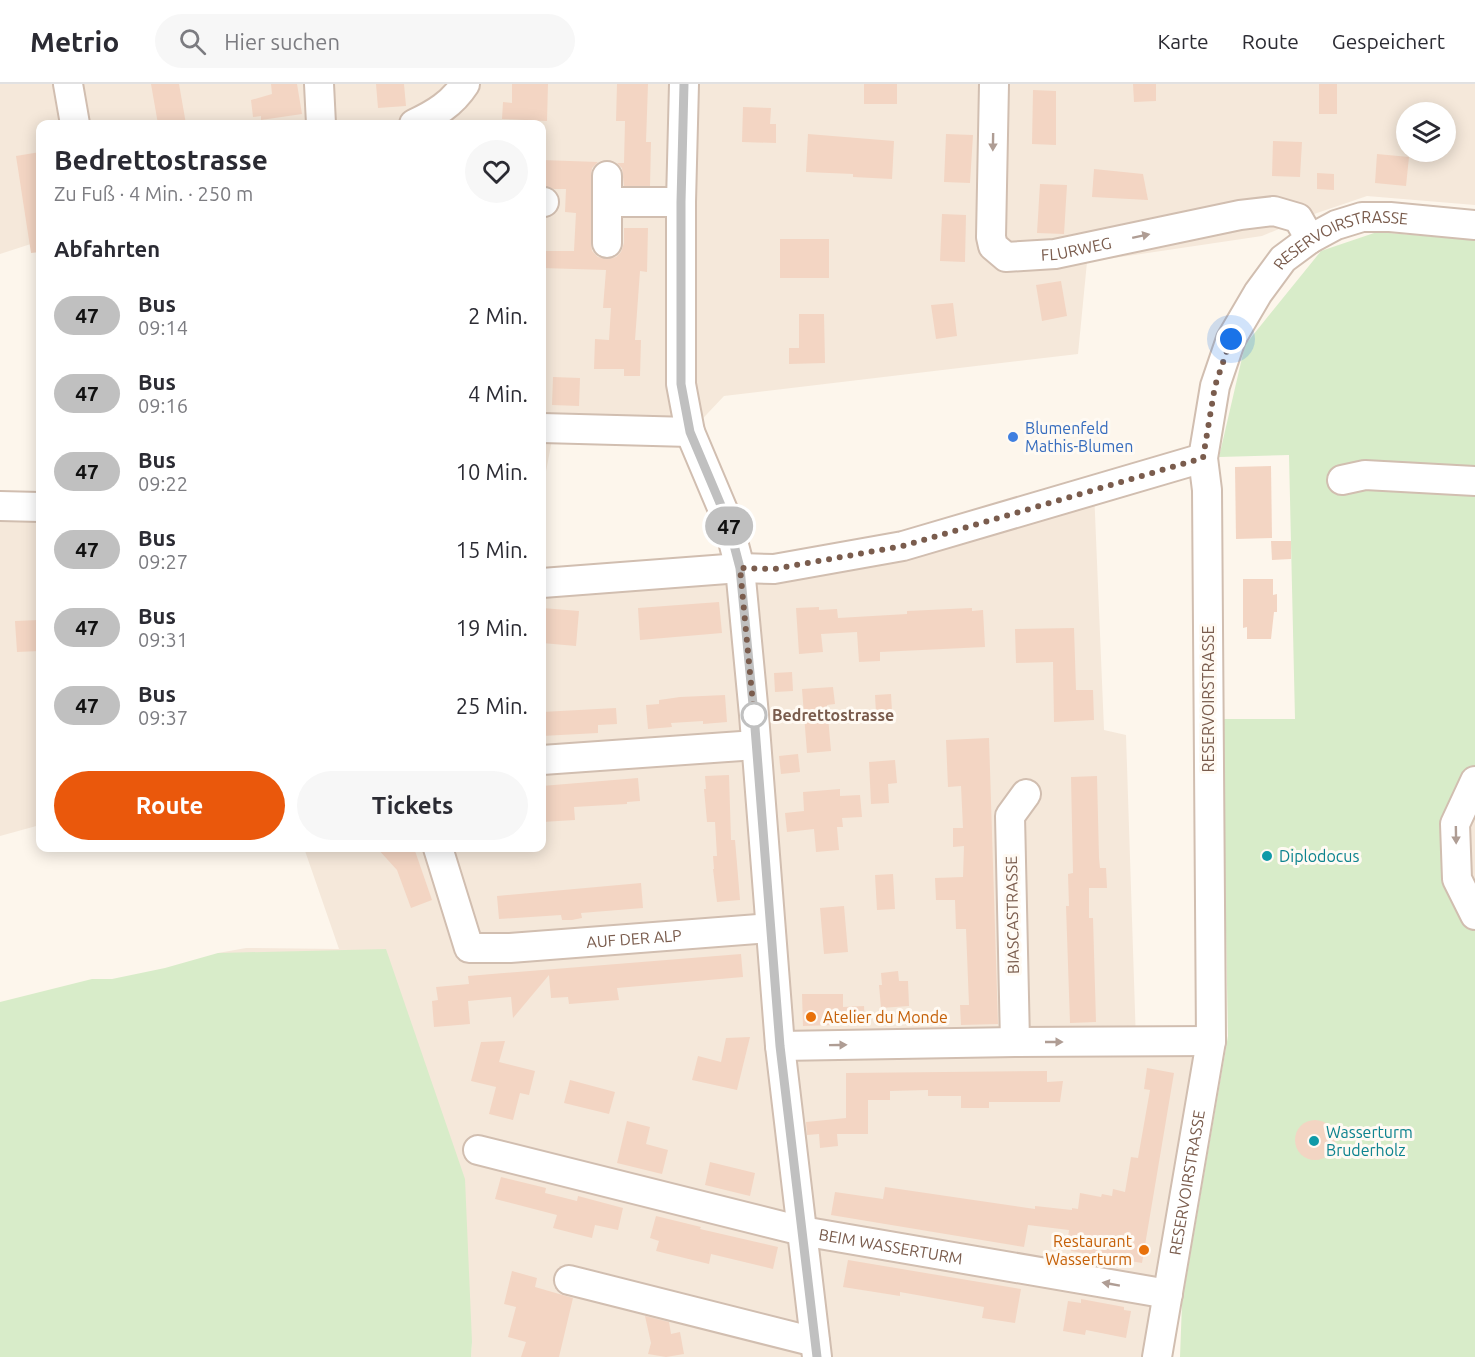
<!DOCTYPE html>
<html lang="de">
<meta charset="utf-8">
<style>
:root{--surface:#fff;--page:#f7f7f7;--text:#2b2b33;--muted:#7c7c81;--line:#e1e1e2;--accent:#ea580c}
body{margin:0;font-family:Ubuntu,sans-serif;background:var(--page);color:var(--text);height:100vh;display:flex;flex-direction:column;font-size:22px;white-space:nowrap}
*{box-sizing:border-box;margin:0}
p{font-size:20px;color:var(--muted)}
.icon{flex:none;width:33px;height:33px;fill:none;stroke:currentColor;stroke-width:2;stroke-linecap:round;stroke-linejoin:round}
.map{position:relative;flex:1;overflow:hidden}
.sheet{position:absolute;left:36px;top:36px;width:510px;height:732px;display:flex;flex-direction:column;background:var(--surface);border-radius:12px;box-shadow:0 3px 15px #0003}
.sheet>*{flex:none}
.badge{padding:0 12px;border-radius:20px;font-size:21px;line-height:39px}
.fabs{position:absolute;left:1396px;top:18px;display:grid;gap:12px}
.fabs a{display:grid;place-items:center;width:60px;height:60px;border-radius:50%;background:var(--surface);box-shadow:0 3px 15px #0003;font-size:30px}
.you{position:absolute;width:30px;height:30px;margin:-15px;border:4px solid #fff;border-radius:50%;background:#1a73e8;box-shadow:0 0 0 9px #1a73e833}
.map>.badge{position:absolute;translate:-50% -50%;box-shadow:0 0 0 3px #fff}
h2{padding:0 18px;font-size:22px;line-height:54px}
.round{display:grid;place-items:center;flex:none;width:63px;height:63px;border-radius:32px;background:var(--page)}
.headline{display:flex;align-items:center;justify-content:space-between;height:102px;padding:0 18px}
h1{font-size:28px;font-weight:700;line-height:45px}
.cta{display:flex;gap:12px;margin-top:auto;padding:12px 18px}
.cta a{flex:1;height:69px;border-radius:36px;background:var(--accent);color:#fff;font-size:24px;font-weight:700;line-height:69px;text-align:center}
.cta a+a{background:var(--page);color:var(--text)}
ul{padding:0;list-style:none}
li{display:flex;align-items:center;gap:18px;height:78px;padding:0 18px}
li div{flex:1}
li b{display:block;font-size:22px}
li em{font-style:normal}
li .badge{min-width:66px;font-weight:700;text-align:center}
header{display:flex;align-items:center;gap:36px;box-sizing:border-box;height:84px;padding:0 30px;background:var(--surface);border-bottom:2px solid var(--line)}
header strong{font-size:28px}
nav{display:flex;gap:33px;margin-inline-start:auto;font-size:21px}
.search{width:420px;height:54px;background:var(--page);display:flex;align-items:center;gap:15px;box-sizing:border-box;padding:0 21px;border-radius:33px;color:var(--muted);font-size:22px}
.map>svg:first-child{display:block}
</style>
<header>
<strong>Metrio</strong>
<div class="search"><svg class="icon" aria-label="search" viewBox="0 0 24 24"><circle cx="10" cy="10" r="6"/><path d="M15 15l6 6"/></svg>Hier suchen</div>
<nav><a>Karte</a><a>Route</a><a>Gespeichert</a></nav>
</header>
<div class="map">
<svg width="1475" height="1273" viewBox="0 0 1475 1273">
<rect width="100%" height="100%" fill="#fdf6ec"/>
<g fill="#f5e8da" fill-rule="evenodd">
<path d="M0,0H1475V121L1367,112L1317,129L1262,152L1087,178L1078,270L724,312L690,348L554,345L542,409V40H40V157L0,170ZM1407,28H1446V68H1407Z"/>
<path d="M1094,406L1104,646L1126,651L1136,958L1211,957L1169,1273H471L472,1258L218,869L246,864L339,865L304,764H542V499L740,484Z"/>
<path d="M0,422L40,423V741L0,752Z"/>
<path d="M1475,697V831L1457,795Z"/>
</g>
<g fill="#d8ecc9">
<path d="M1377,148L1475,156V697L1455,741L1475,831V1273H1180L1182,1219L1228,952L1222,635H1295L1289,371L1219,373L1245,261L1321,167Z"/>
<path d="M386,865L465,1095L472,1258L471,1273H0V918L92,895H112L165,884L218,869Z"/>
</g>
<g fill="#f3d5c3">
<path d="M151,0H179L186,40H158Z"/>
<path d="M271,0H297L302,30L261,36V32L253,33L251,16L272,10Z"/>
<path d="M376,0H404L406,22L378,24Z"/>
<path d="M512,0H548L547,37L502,35L503,18L512,19Z"/>
<path d="M617,0H648L646,58H651L650,102H624L622,84L617,79H624L625,37H616Z"/>
<rect x="864" y="0" width="33" height="20"/>
<path d="M1133,0H1156V17L1134,18Z"/>
<rect x="1319" y="0" width="18" height="30"/>
<path d="M1033,6L1056,7V61L1032,60Z"/>
<path d="M743,23L771,24L770,40H776V59L742,58Z"/>
<path d="M808,50L894,57L892,95L853,93V90L806,88Z"/>
<path d="M946,50L973,51L970,99L944,98Z"/>
<path d="M1273,57L1302,58L1300,93L1272,92Z"/>
<path d="M40,68V168L31,169L16,72Z"/>
<path d="M1377,70L1409,73L1406,102L1375,99Z"/>
<path d="M542,76L598,78L592,84L591,92V159L592,167L598,173L608,175L616,173L621,168L624,159V144H648L647,188L640,187L635,256H641L640,292H624V285H594L595,255L609,256L611,224H603L606,186L542,184V167H574L576,129L565,128L566,105H554L542,102Z"/>
<path d="M1094,85L1143,90L1148,116L1092,113Z"/>
<path d="M1317,89L1334,90V106L1317,105Z"/>
<path d="M1040,100L1067,101L1064,150L1037,149Z"/>
<path d="M942,130L966,131L965,178L940,177Z"/>
<rect x="780" y="155" width="49" height="39"/>
<path d="M1061,197L1067,232L1042,237L1036,201Z"/>
<path d="M953,219L957,252L936,255L931,221Z"/>
<path d="M799,230H824L825,279L789,280V264H799Z"/>
<path d="M553,293L580,294L579,322L552,321Z"/>
<path d="M1271,382L1272,454L1236,455L1235,383Z"/>
<path d="M1271,457H1291V475L1272,476Z"/>
<path d="M1243,495H1273V511L1277,510V528H1274L1271,555H1247V543L1243,544Z"/>
<path d="M719,518L722,549L640,556L638,524Z"/>
<path d="M819,523V526L837,525L838,534L907,530V527L972,524V527L983,526L985,563L880,568V577L859,578L857,548L821,550L823,568L799,570L796,524Z"/>
<path d="M542,524L579,527L576,562L542,559Z"/>
<path d="M40,536V567L17,568L15,537Z"/>
<path d="M1074,544L1076,606H1093L1094,636L1054,638L1053,578L1016,579L1015,545Z"/>
<path d="M792,588L793,607L775,608L774,589Z"/>
<path d="M833,603L835,620L827,621L831,667L807,669L802,605Z"/>
<path d="M891,610L892,628L876,629L875,611Z"/>
<path d="M725,611L727,638L703,640V637L671,639L672,643L648,645L646,621L659,620V616L680,613Z"/>
<path d="M616,624L617,640L598,641V649L542,652V628Z"/>
<path d="M989,654L998,940L961,941L960,921H969L966,845H956L955,816H936L935,794L963,793L964,762L953,763V744H963L961,702L948,703L946,656Z"/>
<path d="M798,670L800,688L781,690L779,672Z"/>
<path d="M895,676L897,699L888,700L889,719L871,720L869,678Z"/>
<path d="M729,691L731,756H735L740,816L717,818L713,785H714L713,772H717L715,738H707L704,705H706L705,692Z"/>
<path d="M1097,692L1099,774L1100,784H1106L1107,804H1089V834H1093L1096,938L1070,939L1066,822H1069L1068,790L1073,789L1071,693Z"/>
<path d="M638,694L640,717L627,718V720L574,723L575,736L542,738V702Z"/>
<path d="M840,705V712L860,711L862,733L842,734L843,743H837L839,766L816,768L814,745L787,748L785,729L804,727L803,708Z"/>
<path d="M377,764H414L432,816L411,824L397,786Z"/>
<path d="M893,790L895,825L877,826L875,791Z"/>
<path d="M641,799L643,824L581,829L582,834L572,836H562L561,831L499,835L497,812Z"/>
<path d="M844,822L848,868L824,870L820,824Z"/>
<path d="M741,870L743,893L617,904L619,916L569,920L568,913L551,914L549,891L513,934L511,913L468,917L470,940L434,943L432,917L438,916L436,903L469,900L468,892Z"/>
<path d="M898,887L899,897H908L909,922L881,924L879,901H882L881,889Z"/>
<path d="M802,910H843V923L864,922L865,940L803,942Z"/>
<path d="M750,953L737,1006L692,996L698,972L721,978L726,954Z"/>
<path d="M505,957L499,978L535,987L529,1011L520,1009L513,1036L489,1030L496,1003L471,997L481,958Z"/>
<path d="M1147,984L1174,989L1142,1179L1071,1167L1073,1155L1068,1154L1069,1146L1028,1141L1024,1163L831,1131L835,1108L883,1115L885,1103L1035,1125V1122L1072,1126V1124L1078,1125L1080,1109L1101,1113L1102,1110L1112,1112L1113,1105L1125,1108L1131,1073L1138,1074L1150,1006L1144,1005Z"/>
<path d="M1047,987V998L1063,997L1060,1018H989V1024H961V1012H928V1006L890,1007V1016H868V1050H837L838,1062L820,1064L819,1050L807,1051L806,1038L846,1034V989Z"/>
<path d="M570,996L615,1008L609,1030L564,1019Z"/>
<circle cx="1315" cy="1056" r="20"/>
<path d="M627,1037L650,1043L646,1060L668,1066L662,1090L617,1079Z"/>
<path d="M710,1078L755,1089L750,1112L705,1101Z"/>
<path d="M501,1093L546,1104L545,1109L577,1117L578,1112L623,1124L618,1146L595,1141L592,1154L553,1144L557,1131L495,1115Z"/>
<path d="M656,1132L701,1143L700,1145L778,1163L773,1185L711,1170L709,1180L656,1167L659,1157L650,1154Z"/>
<path d="M848,1176L1021,1205L1015,1239L982,1234L984,1223L900,1208V1212L843,1203Z"/>
<path d="M512,1187L537,1194L535,1203L573,1214L559,1273H521L526,1258L508,1253L516,1223L504,1220Z"/>
<path d="M1081,1215L1124,1223V1226L1131,1227L1126,1254L1086,1246L1085,1251L1063,1247L1068,1217L1081,1219Z"/>
<path d="M645,1232L669,1238L671,1250L680,1248L684,1270L666,1273L648,1270L651,1259Z"/>
</g>
<g fill="none" stroke-linecap="round" stroke-linejoin="round">
<g stroke="#d1beb0" stroke-width="32">
<g id="minor">
<path d="M68,0L75,40"/>
<path d="M319,0L321,40"/>
<path d="M684,0L681,118V300L690,348L728,438L740,484L754,631L780,962L817,1273"/>
<path id="s1" d="M994,0L991,153L993,162L1006,173L1055,170L1240,131L1274,127L1298,134L1310,155"/>
<path d="M414,40C435,30 452,20 465,0"/>
<path d="M607,92V118H681"/>
<path d="M542,118H544"/>
<path d="M607,159V118"/>
<path d="M542,344L690,348"/>
<path d="M1342,396L1365,391L1475,397"/>
<path d="M0,422L40,423"/>
<path d="M542,499L740,484L774,485L903,462L1203,374"/>
<path d="M542,676L756,661"/>
<path d="M1475,697L1455,740L1457,795L1475,831"/>
<path id="s2" d="M438,764L469,864H510L770,844"/>
<path d="M1015,958L1010,732L1026,710"/>
<path d="M780,962L1015,958L1211,957"/>
<path id="s3" d="M478,1066L802,1147L1168,1210"/>
<path d="M569,1196L815,1258"/>
<path id="s4" d="M1157,1273L1211,957L1207,406L1203,374L1215,302L1231,255L1258,209L1283,175L1310,155L1336,141L1362,133H1390L1475,141"/>
</g>
</g>
<use href="#minor" stroke="#fff" stroke-width="28"/>
</g>
<defs><path id="oneway-solid" d="M-6-.8H1V-3.2L6.5 0L1 3.2V.8H-6Z" transform="scale(1.5)"/></defs>
<g fill="#af9d94">
<use href="#oneway-solid" transform="translate(993 58) rotate(91)"/>
<use href="#oneway-solid" transform="translate(1141 152) rotate(-12)"/>
<use href="#oneway-solid" transform="translate(1456 751) rotate(89)"/>
<use href="#oneway-solid" transform="translate(1054 958)"/>
<use href="#oneway-solid" transform="translate(838 961) rotate(-1)"/>
<use href="#oneway-solid" transform="translate(1111 1200) rotate(-170)"/>
</g>
<g fill="none" stroke-linecap="round" stroke-linejoin="round">
<g stroke="#fff" stroke-width="14">
<path id="line" d="M684,0L681,118V300L690,348L728,438L740,484L754,631L780,962L817,1273"/>
</g>
<use href="#line" stroke="#c0c0c0" stroke-width="9"/>
<path stroke="#7a5c4d" stroke-width="6" stroke-dasharray="0 10.8" d="M754,631L740,484L774,485L903,462L1203,374L1215,302L1231,255"/>
</g>
<circle fill="#3f7fe0" stroke="#fffaf3" stroke-width="2" cx="1013" cy="353" r="6"/>
<circle fill="#fff" stroke="#c0c0c0" stroke-width="3" cx="754" cy="631" r="12"/>
<g fill="#0f9aa8" stroke="#fffaf3" stroke-width="2">
<circle cx="1267" cy="772" r="6"/>
<circle cx="1314" cy="1057" r="6"/>
</g>
<g fill="#e8710a" stroke="#fffaf3" stroke-width="2">
<circle cx="811" cy="933" r="6"/>
<circle cx="1144" cy="1166" r="6"/>
</g>
<g text-anchor="middle" stroke-width="6" stroke-linejoin="round" paint-order="stroke">
<g font-size="16" fill="#7a5c4d" stroke="#fffaf3">
<text dy="6" stroke="none"><textPath href="#s4" startOffset="1185">RESERVOIRSTRASSE</textPath></text>
<text dy="6" stroke="none"><textPath href="#s1" startOffset="250">FLURWEG</textPath></text>
<text transform="translate(1208 615) rotate(-90)" y="6">RESERVOIRSTRASSE</text>
<text transform="translate(1012 831) rotate(-91)" y="6">BIASCASTRASSE</text>
<text dy="6" stroke="none"><textPath href="#s2" startOffset="270">AUF DER ALP</textPath></text>
<text dy="6" stroke="none"><textPath href="#s4" startOffset="177">RESERVOIRSTRASSE</textPath></text>
<text dy="6" stroke="none"><textPath href="#s3" startOffset="424">BEIM WASSERTURM</textPath></text>
</g>
<g font-size="16" fill="#366cbe" stroke="#fffaf3" text-anchor="start">
<text x="1025" y="350">Blumenfeld<tspan x="1025" dy="18">Mathis-Blumen</tspan></text>
</g>
<g font-size="16" font-weight="bold" fill="#7a5c4d" stroke="#fffaf3" text-anchor="start">
<text x="772" y="637">Bedrettostrasse</text>
</g>
<g font-size="16" fill="#0d838f" stroke="#fffaf3" text-anchor="start">
<text x="1279" y="778">Diplodocus</text>
<text x="1326" y="1054">Wasserturm<tspan x="1326" dy="18">Bruderholz</tspan></text>
</g>
<g font-size="16" fill="#c56008" stroke="#fffaf3" text-anchor="start">
<text x="823" y="939">Atelier du Monde</text>
<text x="1132" y="1163" text-anchor="end">Restaurant<tspan x="1132" dy="18">Wasserturm</tspan></text>
</g>
</g>
</svg>
<div class="fabs">
<a><svg class="icon" aria-label="layers" viewBox="0 0 24 24"><path d="M12 4l9 5-9 5-9-5zM3 14l9 5 9-5"/></svg></a>
</div>
<div class="you" style="left:1231px;top:255px"></div>
<b class="badge" style="left:729px;top:442px;background:#c0c0c0;color:#111">47</b>
<section class="sheet">
<div class="headline"><div><h1>Bedrettostrasse</h1><p>Zu Fuß · 4 Min. · 250 m</p></div><a class="round"><svg class="icon" aria-label="heart" viewBox="0 0 24 24"><path d="M12 20l-8-8c-3-5 5-10 8-4 3-6 11-1 8 4z"/></svg></a></div>
<h2>Abfahrten</h2>
<ul>
<li><span class="badge" style="background:#c0c0c0;color:#111">47</span><div><b>Bus</b><p>09:14</p></div><em>2 Min.</em></li>
<li><span class="badge" style="background:#c0c0c0;color:#111">47</span><div><b>Bus</b><p>09:16</p></div><em>4 Min.</em></li>
<li><span class="badge" style="background:#c0c0c0;color:#111">47</span><div><b>Bus</b><p>09:22</p></div><em>10 Min.</em></li>
<li><span class="badge" style="background:#c0c0c0;color:#111">47</span><div><b>Bus</b><p>09:27</p></div><em>15 Min.</em></li>
<li><span class="badge" style="background:#c0c0c0;color:#111">47</span><div><b>Bus</b><p>09:31</p></div><em>19 Min.</em></li>
<li><span class="badge" style="background:#c0c0c0;color:#111">47</span><div><b>Bus</b><p>09:37</p></div><em>25 Min.</em></li>
</ul>
<div class="cta"><a>Route</a><a>Tickets</a></div>
</section>
</div>
